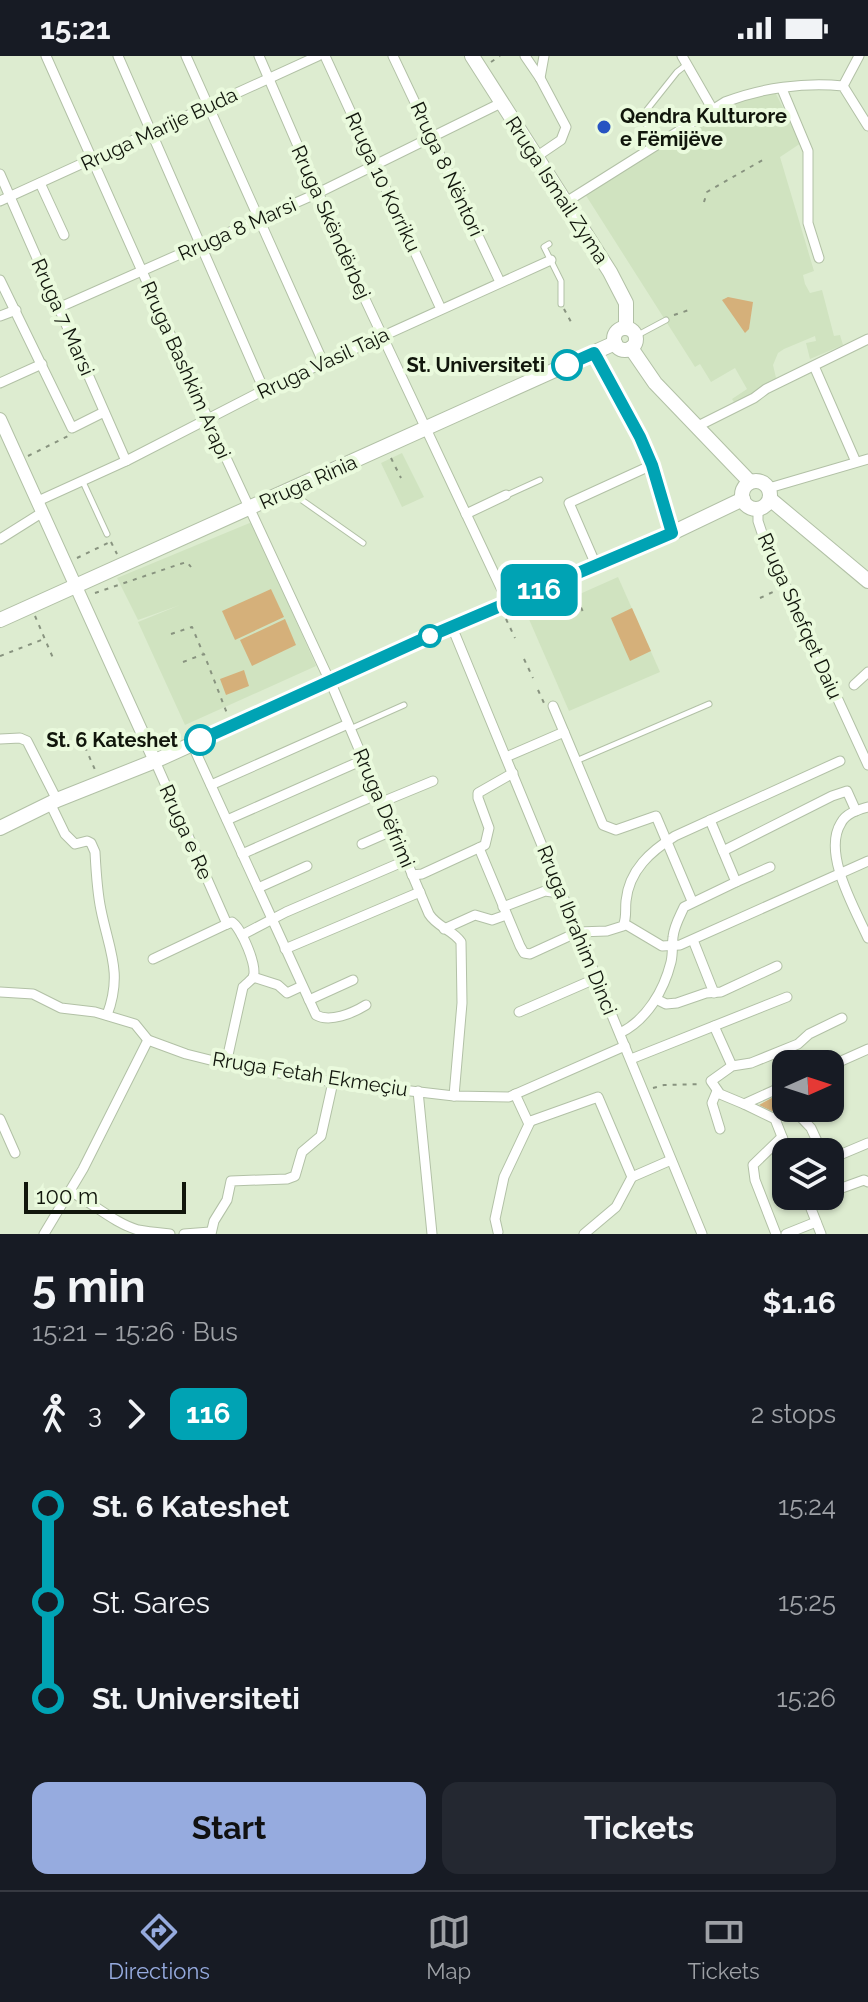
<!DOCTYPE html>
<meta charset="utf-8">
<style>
:root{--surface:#171b24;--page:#242831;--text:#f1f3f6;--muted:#9ea1a6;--line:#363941;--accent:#96abdf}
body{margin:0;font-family:Raleway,sans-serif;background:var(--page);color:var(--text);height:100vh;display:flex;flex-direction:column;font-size:30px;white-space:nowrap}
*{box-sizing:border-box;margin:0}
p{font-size:26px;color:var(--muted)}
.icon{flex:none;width:44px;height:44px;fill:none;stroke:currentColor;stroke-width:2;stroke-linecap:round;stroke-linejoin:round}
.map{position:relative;height:1178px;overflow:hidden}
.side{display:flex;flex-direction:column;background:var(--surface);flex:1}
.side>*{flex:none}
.badge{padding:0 16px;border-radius:12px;font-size:28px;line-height:52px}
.needle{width:52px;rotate:87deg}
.controls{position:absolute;left:772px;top:994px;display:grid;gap:16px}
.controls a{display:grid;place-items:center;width:72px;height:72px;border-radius:16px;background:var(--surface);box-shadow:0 2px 6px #0004;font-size:40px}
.scale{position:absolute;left:24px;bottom:20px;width:162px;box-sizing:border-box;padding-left:8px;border:4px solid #11160c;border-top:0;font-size:22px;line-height:28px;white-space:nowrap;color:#11160c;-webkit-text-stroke:6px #eafadd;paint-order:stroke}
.map>.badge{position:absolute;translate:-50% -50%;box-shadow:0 0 0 4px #fff}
.legs{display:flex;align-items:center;gap:12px;height:88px;padding:0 32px;font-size:26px}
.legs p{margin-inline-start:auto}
.head{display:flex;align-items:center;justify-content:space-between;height:136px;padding:0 32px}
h1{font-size:44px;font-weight:700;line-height:60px}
.primary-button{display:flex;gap:16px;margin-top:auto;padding:16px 32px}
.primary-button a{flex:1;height:92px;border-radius:16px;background:var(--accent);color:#111;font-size:32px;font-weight:700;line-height:92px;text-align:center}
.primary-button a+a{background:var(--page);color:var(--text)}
ul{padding:0 32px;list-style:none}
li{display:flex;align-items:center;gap:28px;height:96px;font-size:30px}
li i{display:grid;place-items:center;width:12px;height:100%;margin:0 10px;background:currentColor}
li i::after{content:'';width:20px;height:20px;margin:-10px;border:6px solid;border-radius:50%;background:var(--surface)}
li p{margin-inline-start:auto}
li:first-child i{background:linear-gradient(#0000 50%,currentColor 0)}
li:last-child i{background:linear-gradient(currentColor 50%,#0000 0)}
.status{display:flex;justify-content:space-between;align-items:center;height:56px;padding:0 40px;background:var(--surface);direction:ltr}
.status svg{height:22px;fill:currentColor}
.dock{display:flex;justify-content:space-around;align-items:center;height:112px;border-top:2px solid var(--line);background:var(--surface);font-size:22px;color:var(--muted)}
.dock a{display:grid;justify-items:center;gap:4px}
.dock .current{color:var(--accent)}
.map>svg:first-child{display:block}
</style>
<div class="status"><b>15:21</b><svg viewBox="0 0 49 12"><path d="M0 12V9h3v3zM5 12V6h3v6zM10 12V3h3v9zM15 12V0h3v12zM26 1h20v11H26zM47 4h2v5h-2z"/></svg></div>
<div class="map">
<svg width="868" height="1178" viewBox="0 0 868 1178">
<rect width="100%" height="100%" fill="#ddecd0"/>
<g fill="#d0e3c0">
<path d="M775,36L801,87L780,101L814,215L803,219L805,228L810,237L822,234L834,280L840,279L843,289L810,303L806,287L816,285L815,280L784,293L778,297L773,309L777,326L748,342L734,346L732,343L747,333L735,312L711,326L700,308L695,311L585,138L727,49L752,38Z"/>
<path d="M402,397L424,441L402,451L381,407Z"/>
<path d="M252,466L316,610L185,669L138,566L180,549L138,564L117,522Z"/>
<path d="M618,521L660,616L569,655L528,561Z"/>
</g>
<g fill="#d5b07a">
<path d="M728,241L753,246L749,273L745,277L722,244Z"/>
<path d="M271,533L284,561L235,584L222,555Z"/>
<path d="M632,552L651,595L630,605L611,562Z"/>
<path d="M285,563L296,589L252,610L240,584Z"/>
<path d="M244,614L249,630L226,639L220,623Z"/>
<path d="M777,1039L782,1041L786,1050L784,1055L776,1057L759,1049Z"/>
</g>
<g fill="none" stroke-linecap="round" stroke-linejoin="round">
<g stroke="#b2c1a6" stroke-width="7">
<g id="service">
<path d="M656,90L642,60L677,16L686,9"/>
<path d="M549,188L544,191L561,225V248"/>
<path d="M636,280L666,264"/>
<path d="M83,426L107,478"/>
<path d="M289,435L363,487"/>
<path d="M507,439L540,424"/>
<path d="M350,673L404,649"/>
<path d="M576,705L709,648"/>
</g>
</g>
<g stroke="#b2c1a6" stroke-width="11">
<g id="minor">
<path d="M46,0L208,363L333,632L429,858C437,871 453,874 461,886L462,947L454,1040"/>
<path d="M118,0L264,334"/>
<path d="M186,0L323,306"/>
<path d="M259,0L356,224L508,547"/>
<path d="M325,0L441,253"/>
<path d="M393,0L500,226"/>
<path d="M525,0L540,22L566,71L561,84L536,101"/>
<path d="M682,0L713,54"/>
<path d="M540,22L544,0"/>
<path d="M843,30L859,0"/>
<path d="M782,33L808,95V167L819,202"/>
<path d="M0,118L126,405"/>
<path d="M40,127L64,179"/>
<path d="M0,145L318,0"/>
<path d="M566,146L725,46C761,32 805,26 843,30L868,70"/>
<path d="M0,224L72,372L104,356"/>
<path d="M58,252L318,137L501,47"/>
<path d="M0,260L16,254"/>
<path d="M594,297C631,354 653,411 672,477"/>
<path d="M814,310L856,406"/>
<path d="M0,327L42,308"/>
<path d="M698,370L754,342L766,333L868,283"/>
<path d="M769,432L868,403"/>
<path d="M38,445L126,405L264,334L551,204"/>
<path d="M758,453V465L763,480L868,709"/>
<path d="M466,458L506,439"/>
<path d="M0,483L43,456"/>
<path d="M596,509L569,447L652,409"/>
<path d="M452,571L702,1178"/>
<path d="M854,629L868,616"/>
<path d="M553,650L564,676"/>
<path d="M0,683L20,682L27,685L57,744"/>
<path d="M192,688L316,959C330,967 353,957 366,949"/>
<path d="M506,701L564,676L603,769L616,774L656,760L692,845"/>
<path d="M155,705L227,868"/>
<path d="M211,729L348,668"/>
<path d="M382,746L433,725"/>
<path d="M50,747L65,778L75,788L87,785L91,787L95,796C96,815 97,835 101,854C109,894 123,917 107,959"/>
<path d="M868,751C858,754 846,757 841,767C822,797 855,853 868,882"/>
<path d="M227,764L363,704"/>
<path d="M362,788L394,774"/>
<path d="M479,792L520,890L524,897L530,898L578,876L607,875L623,870C627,862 625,854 626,845C629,814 651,795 675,780L840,705"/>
<path d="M723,795L832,740L847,735L856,755"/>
<path d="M242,798L378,738"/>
<path d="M412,819L422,818L485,789L489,772L478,742V737L513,717"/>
<path d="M736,826L770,811"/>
<path d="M258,832L307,810"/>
<path d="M503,851L545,835L552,836L560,833"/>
<path d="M625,868L662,890L680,889L868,805"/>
<path d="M444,873L475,859L492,864L506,859"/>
<path d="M242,879L286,856L407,804"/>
<path d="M693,884L714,937"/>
<path d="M285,893L420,836"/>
<path d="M153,903L227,868"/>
<path d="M253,921L278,929L287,937L302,930"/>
<path d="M0,936L33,938L61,952L95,956L135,968L148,984L186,998L226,1008L333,1026L454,1040L509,1041L625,990"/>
<path d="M656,943L666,948L677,947L706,937L721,936L777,910"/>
<path d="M309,944L353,924"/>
<path d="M519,956L597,922"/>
<path d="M714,970L732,1010"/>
<path d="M620,977C647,964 664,934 671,906C673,898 672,889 673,881C674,870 680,860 684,851L736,826L710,764"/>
<path d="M631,1003L787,941"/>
<path d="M226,1008L243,931C244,930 252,923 253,922C258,910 241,872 232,866L227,868"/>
<path d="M830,1010L868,993"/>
<path d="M786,1029L744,1048L720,1038L711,1025L732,1010L751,1007L798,988L809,978L842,962"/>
<path d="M418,1035L432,1178"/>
<path d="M717,1035L712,1047L720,1073"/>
<path d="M515,1038L528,1066L598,1041L632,1121"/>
<path d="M744,1048L775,1063L788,1096"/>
<path d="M792,1052L811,1072L822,1096"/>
<path d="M0,1063L15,1097"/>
<path d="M830,1103L868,1087"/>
<path d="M830,1115L839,1133L864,1124L868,1126"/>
<path d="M71,1136C93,1147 114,1167 138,1174C148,1176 160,1177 170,1178"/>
<path d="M806,1140L821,1178"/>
<path d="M498,1176L495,1163L504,1121L530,1066"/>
<path d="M44,1178L83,1113L148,984"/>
<path d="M184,1178L210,1176"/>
<path d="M211,1178L214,1165L227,1144L231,1125L287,1123L295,1120L302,1096L321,1080L333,1026"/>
<path d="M584,1178L616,1151L632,1121L671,1104"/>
<path d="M776,1178L755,1124L753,1109L782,1081"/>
<path d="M786,1178L816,1166"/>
</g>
</g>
<g stroke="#b2c1a6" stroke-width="14">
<path id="tertiary" d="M0,363L155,705"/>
</g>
<g stroke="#b2c1a6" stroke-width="16">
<g id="secondary">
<path d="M472,0L610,216L626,247V272"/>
<circle cx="625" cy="283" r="11"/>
<path d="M631,292L655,327L750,426"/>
<circle cx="756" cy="439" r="14"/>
<path d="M770,443L868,525"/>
<path d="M0,564L615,287"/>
<path d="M0,772L57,744L155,705L425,582L672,477L743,443"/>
</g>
</g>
<g stroke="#88937f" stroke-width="2" stroke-dasharray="4 6" stroke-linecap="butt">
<path d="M491,6L500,0"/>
<path d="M704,146L707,136L766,102"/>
<path d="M564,253L571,266"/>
<path d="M674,259L692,253"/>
<path d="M28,400L68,380"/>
<path d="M391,402L401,422"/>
<path d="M111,486L117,498"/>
<path d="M77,502L110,486"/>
<path d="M573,533L583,556"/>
<path d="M95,537L180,508L187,506L191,511"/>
<path d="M760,542L777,534"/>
<path d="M35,560L53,602"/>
<path d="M506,563L515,582"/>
<path d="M171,578L192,571L203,597"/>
<path d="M0,600L44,583"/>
<path d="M524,603L533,622"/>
<path d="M183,606L204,598L228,660"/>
<path d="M538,634L544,647"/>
<path d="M85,691L96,716"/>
<path d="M653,1032L664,1029L702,1028"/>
</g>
<use href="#service" stroke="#fff" stroke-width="5"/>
<use href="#minor" stroke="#fff" stroke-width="9"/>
<use href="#tertiary" stroke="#fff" stroke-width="12"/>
<use href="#secondary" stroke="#fff" stroke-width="14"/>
</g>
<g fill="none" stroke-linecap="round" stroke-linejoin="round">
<g stroke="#fff" stroke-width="18">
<path id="line-1" d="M200,684L425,582L672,477L652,409L640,381L597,302L594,297L567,309"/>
</g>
<use href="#line-1" stroke="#00a3b4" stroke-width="12"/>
</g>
<circle fill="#2754c2" stroke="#eafadd" stroke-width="3" cx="604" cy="71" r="8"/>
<g fill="#fff" stroke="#00a3b4" stroke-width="4">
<circle cx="567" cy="309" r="14"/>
<circle cx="430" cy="580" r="10"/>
<circle cx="200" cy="684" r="14"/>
</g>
<g text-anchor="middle" stroke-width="8" stroke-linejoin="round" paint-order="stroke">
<g font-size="20" font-weight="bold" fill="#11160c" stroke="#eafadd" text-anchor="start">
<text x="620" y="67">Qendra Kulturore<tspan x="620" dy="23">e Fëmijëve</tspan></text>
</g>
<g font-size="20" fill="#11160c" stroke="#eafadd">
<text transform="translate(159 73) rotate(-25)" y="7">Rruga Marije Buda</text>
<text transform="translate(447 113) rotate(65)" y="7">Rruga 8 Nëntori</text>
<text transform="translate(383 126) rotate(65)" y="7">Rruga 10 Korriku</text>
<text transform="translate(557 134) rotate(57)" y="7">Rruga Ismail Zyma</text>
<text transform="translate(331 166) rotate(66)" y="7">Rruga Skëndërbej</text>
<text transform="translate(237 173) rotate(-24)" y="7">Rruga 8 Marsi</text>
<text transform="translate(63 261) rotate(66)" y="7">Rruga 7 Marsi</text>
<text transform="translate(323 307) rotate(-25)" y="7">Rruga Vasil Taja</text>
<text transform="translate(186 314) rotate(66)" y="7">Rruga Bashkim Arapi</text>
<text transform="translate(308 426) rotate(-24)" y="7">Rruga Rinia</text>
<text transform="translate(800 560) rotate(66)" y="7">Rruga Shefqet Daiu</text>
<text transform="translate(384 752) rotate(67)" y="7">Rruga Dëfrimi</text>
<text transform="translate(186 776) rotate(66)" y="7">Rruga e Re</text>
<text transform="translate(577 874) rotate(68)" y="7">Rruga Ibrahim Dinci</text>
<text transform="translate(310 1018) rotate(9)" y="7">Rruga Fetah Ekmeçiu</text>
</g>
<g font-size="20" font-weight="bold" fill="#11160c" stroke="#eafadd" text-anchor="end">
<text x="545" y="316">St. Universiteti</text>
<text x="178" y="691">St. 6 Kateshet</text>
</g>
</g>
</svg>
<div class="controls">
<a><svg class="needle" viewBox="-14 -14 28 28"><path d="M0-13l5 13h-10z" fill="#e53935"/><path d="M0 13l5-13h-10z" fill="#9ea1a6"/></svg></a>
<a><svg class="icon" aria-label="layers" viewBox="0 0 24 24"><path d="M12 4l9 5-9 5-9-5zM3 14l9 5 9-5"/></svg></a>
</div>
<div class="scale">100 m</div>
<b class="badge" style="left:539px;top:534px;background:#00a3b4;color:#fff">116</b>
</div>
<section class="side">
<div class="head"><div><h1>5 min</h1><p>15:21 – 15:26 · Bus</p></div><b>$1.16</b></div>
<div class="legs"><svg class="icon" aria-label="walk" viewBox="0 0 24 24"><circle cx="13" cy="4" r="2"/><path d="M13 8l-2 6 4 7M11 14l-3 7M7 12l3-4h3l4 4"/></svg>3<svg class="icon" aria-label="forward" viewBox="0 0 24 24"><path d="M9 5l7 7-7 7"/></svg><b class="badge" style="background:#00a3b4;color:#fff">116</b><p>2 stops</p></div>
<ul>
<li><i style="color:#00a3b4"></i><b>St. 6 Kateshet</b><p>15:24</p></li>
<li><i style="color:#00a3b4"></i><span>St. Sares</span><p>15:25</p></li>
<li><i style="color:#00a3b4"></i><b>St. Universiteti</b><p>15:26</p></li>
</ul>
<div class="primary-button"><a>Start</a><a>Tickets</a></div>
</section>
<nav class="dock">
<a class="current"><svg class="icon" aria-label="directions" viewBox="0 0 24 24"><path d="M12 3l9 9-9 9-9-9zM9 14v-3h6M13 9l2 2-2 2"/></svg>Directions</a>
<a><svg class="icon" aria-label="map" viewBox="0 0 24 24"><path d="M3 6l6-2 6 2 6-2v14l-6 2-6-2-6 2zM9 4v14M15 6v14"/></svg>Map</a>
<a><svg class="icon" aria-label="tickets" viewBox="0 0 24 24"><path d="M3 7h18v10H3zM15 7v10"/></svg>Tickets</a>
</nav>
